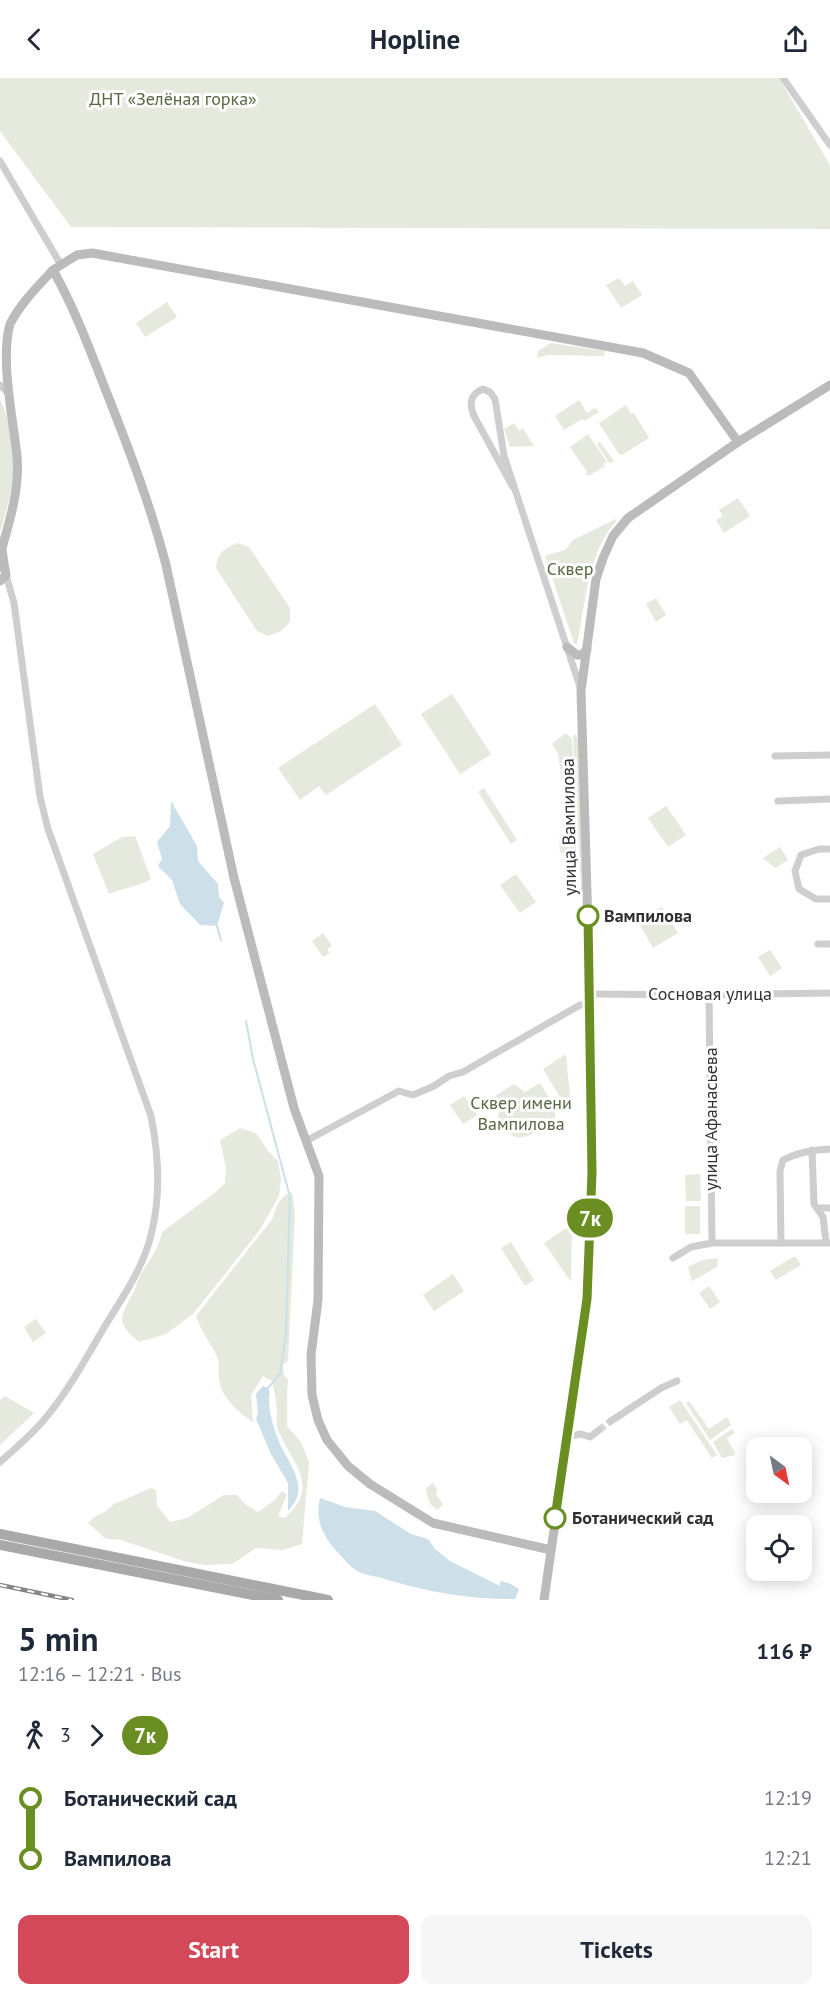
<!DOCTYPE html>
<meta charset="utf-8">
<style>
:root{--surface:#fff;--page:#f6f6f7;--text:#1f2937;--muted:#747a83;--accent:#d3495a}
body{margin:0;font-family:"PT Sans",sans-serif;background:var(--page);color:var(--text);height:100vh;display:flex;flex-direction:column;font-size:22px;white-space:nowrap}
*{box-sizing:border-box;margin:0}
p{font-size:20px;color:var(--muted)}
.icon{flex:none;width:33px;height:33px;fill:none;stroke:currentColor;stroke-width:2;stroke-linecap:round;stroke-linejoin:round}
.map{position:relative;height:1522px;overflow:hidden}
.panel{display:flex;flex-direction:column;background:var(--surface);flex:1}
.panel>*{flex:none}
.badge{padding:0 12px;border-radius:20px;font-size:21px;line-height:39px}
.needle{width:39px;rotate:147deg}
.tools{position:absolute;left:746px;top:1359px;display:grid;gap:12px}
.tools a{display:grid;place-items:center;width:66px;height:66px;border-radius:12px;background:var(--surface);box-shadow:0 3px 15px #0003;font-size:30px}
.map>.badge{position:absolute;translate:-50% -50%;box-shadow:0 0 0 3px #fff}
.legs{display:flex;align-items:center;gap:9px;height:66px;padding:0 18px;font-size:20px}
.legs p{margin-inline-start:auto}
.headline{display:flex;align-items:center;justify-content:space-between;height:102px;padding:0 18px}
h1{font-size:33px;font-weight:600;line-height:45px}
.action{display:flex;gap:12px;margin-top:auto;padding:12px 18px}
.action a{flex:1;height:69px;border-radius:12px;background:var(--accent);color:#fff;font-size:24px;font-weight:600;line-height:69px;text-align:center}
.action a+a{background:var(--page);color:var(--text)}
ul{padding:0 18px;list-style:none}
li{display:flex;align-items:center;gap:21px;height:60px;font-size:22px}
li i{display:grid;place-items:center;width:9px;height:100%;margin:0 8px;background:currentColor}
li i::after{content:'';width:15px;height:15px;margin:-8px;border:4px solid;border-radius:50%;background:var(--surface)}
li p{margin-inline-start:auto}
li:first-child i{background:linear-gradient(#0000 50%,currentColor 0)}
li:last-child i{background:linear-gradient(currentColor 50%,#0000 0)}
header{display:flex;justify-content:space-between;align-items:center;height:78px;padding:0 18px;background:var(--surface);font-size:27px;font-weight:600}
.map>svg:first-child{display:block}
</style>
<header><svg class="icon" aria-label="back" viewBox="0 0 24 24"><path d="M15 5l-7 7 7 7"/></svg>Hopline<svg class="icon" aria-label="share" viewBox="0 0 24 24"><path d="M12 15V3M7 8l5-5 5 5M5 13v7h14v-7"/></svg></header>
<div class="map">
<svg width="830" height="1522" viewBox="0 0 830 1522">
<rect width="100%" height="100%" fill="#fff"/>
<g fill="#e5e9de">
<path d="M0,0H779L830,87V151L71,149L0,53Z"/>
<path d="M619,200L625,208L633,203L642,217L621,230L606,207Z"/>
<path d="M167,224L177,239L145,259L136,245Z"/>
<path d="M551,265L604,273L605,278L548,277L537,280L538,273Z"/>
<path d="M0,321C22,372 15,403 0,455Z"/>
<path d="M579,322L587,335L595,330L599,334L584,343L582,341L564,352L555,338Z"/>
<path d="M626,327L631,336L634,335L649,360L622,377L619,376L599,345Z"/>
<path d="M514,345L519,353L523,350L534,368L510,369L504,351Z"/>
<path d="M588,356L607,384L608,383L597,366L600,364L614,383L611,385L606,384L590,396L604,386L605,388L589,398L584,395H588L570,369Z"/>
<path d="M738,420L750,438L724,455L716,442L723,438L719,432Z"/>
<path d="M616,441V444C589,470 584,531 577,567L574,565L545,478L565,472L573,462Z"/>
<path d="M237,465L249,469L290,530V544L281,553L268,558L257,553L216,490C217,475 224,471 237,465Z"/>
<path d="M656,520L666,537L656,544L646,526Z"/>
<path d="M452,616L491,676L460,696L421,636Z"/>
<path d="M375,626L402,667L326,717L319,708L300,722L278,690Z"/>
<path d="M566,655L572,661C572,676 580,709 564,717L558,675L552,666Z"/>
<path d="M575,656L579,663L584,812H581L573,658Z"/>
<path d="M484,710L517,762L511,766L478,714Z"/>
<path d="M574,712L577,805L569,807L568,778L560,774L559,761L566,756L567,749L564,719Z"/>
<path d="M666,728L686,757L668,769L648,740Z"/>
<path d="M135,758L151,801C138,809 123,810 109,816L93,776L122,759Z"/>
<path d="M780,769L788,782L775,790L763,780Z"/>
<path d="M516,796L536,824L520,835L500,807Z"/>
<path d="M662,829L678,855L653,870L638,844Z"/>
<path d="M323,855L332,868L327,871L330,875L323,879L312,863Z"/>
<path d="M770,872L782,890L770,898L758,879Z"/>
<path d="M566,976L570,1019L563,1024L543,991Z"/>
<path d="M540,1005C549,1021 560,1030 553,1049L543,1047C536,1056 519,1065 509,1055C504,1051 501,1044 498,1039L499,1032L492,1020L514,1006L525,1014Z"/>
<path d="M464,1018L477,1037L463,1046L450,1027Z"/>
<path d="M240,1050L256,1055L269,1074L278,1083L281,1102L279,1118L259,1153L193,1236L166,1256L139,1264C113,1243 122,1238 134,1213C137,1207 138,1201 141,1196C149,1183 159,1170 162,1154L216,1114L225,1105L226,1090L220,1062Z"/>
<path d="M700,1096L701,1123H686L685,1097Z"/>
<path d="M292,1114L295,1135L288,1283L283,1287L284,1297L288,1302C286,1318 288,1332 287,1348L301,1364L309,1384L302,1466L283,1472L256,1470L232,1486L205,1487L187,1484L121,1462L106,1461L88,1445L94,1439L105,1434L114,1426L151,1410L156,1412L157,1428L170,1444L187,1440L224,1417H237L246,1427L258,1434L275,1422L282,1413L287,1416L278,1438L285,1440C323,1406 289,1383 277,1349C276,1344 277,1340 277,1335C277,1324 274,1313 272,1303L263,1298L251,1317L253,1344C238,1334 221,1320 219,1300C218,1294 220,1287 218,1281C212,1266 201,1254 196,1238L273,1140C276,1128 280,1118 292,1114Z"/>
<rect x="685" y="1128" width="15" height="28"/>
<path d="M572,1146L571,1204L544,1165Z"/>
<path d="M511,1164L534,1202L525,1208L501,1170Z"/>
<path d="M795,1178L801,1187L776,1202L770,1193Z"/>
<path d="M718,1180L717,1189L692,1203L688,1189L702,1182Z"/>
<path d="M453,1196L464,1213L434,1233L423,1217Z"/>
<path d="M709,1208L720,1224L710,1231L699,1215Z"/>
<path d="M36,1241L46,1255L33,1264L24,1249Z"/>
<path d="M5,1318L34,1335L0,1367V1322Z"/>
<path d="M680,1322L717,1377L712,1380L687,1342L680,1346L669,1329Z"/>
<path d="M689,1323L709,1351L727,1339L731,1347L710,1362L686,1325Z"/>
<path d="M732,1351L735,1355L727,1360L735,1375V1377L722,1380L713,1364Z"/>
<path d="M433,1405L437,1411L436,1417L443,1426L438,1432C429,1428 427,1419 426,1410Z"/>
</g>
<g fill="#cddfe8">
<path d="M171,723L197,768L198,783L218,806L219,819L224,825L217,848L200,847L180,826L172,802L158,788L162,781L157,764L170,748Z"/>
<path d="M263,1308L268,1310C271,1316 269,1317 269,1323C269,1333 273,1347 276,1356C284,1382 314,1408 288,1433V1405L271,1376L256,1341L258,1335L256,1316Z"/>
<path d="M320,1420L345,1429L375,1433L411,1456L428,1461L435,1471L450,1483L500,1508V1503L509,1505L519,1511L515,1521C475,1522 427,1514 388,1502C378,1498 367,1498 357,1493C352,1490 348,1485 344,1481C326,1463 314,1446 320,1420Z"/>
</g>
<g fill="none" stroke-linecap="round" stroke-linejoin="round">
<g stroke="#cddfe8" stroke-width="2">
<path d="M217,848L221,862"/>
<path d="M246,943L253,981L290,1119L286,1255L280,1296L268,1310"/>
</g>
<path stroke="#d6d6d6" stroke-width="7" stroke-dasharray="7 3.5" stroke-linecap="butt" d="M599,1352L611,1343"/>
<g stroke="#cecece" stroke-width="7">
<path d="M783,0L830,67"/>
<path d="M0,83L61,187"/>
<path d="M0,307L6,313"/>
<path d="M513,409L474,338C469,326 470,316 483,311L490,314L495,321L504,378L580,609"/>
<path d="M775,678L830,677"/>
<path d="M778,723L830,721"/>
<path d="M830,771H819L801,777L795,793L799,811L816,821H830"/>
<path d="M818,866H830"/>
<path d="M590,916L703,917L830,915"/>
<path d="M709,917L712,1165"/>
<path d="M306,1063L399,1013L413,1017L434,1008L449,998L463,994L580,927L589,926"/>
<path d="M812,1072L814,1126L823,1139L826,1164"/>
<path d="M818,1130H830"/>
<path d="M781,1165L780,1093L783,1082C798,1074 813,1072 830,1071"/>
<path d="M673,1180L691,1169L712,1165H830"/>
<path d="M611,1343L661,1310L677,1303"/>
<path d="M567,1359L581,1356L590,1359L599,1352"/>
<path d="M0,1384C15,1371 30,1358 43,1343C69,1313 88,1276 108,1243C125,1216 144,1187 151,1157C161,1118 159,1078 151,1038L48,751L40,719L14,525L6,497"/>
</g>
<g stroke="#bbb" stroke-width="9">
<path d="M2,472L5,492"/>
<path d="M0,477C9,445 20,412 17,378C13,340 0,281 10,246C21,225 37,209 53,192"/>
<path d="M0,503L6,497L5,492L2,489"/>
<path d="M567,569L577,577H582L587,571"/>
<path d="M551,1472L433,1445L370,1406L348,1388L327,1362L318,1342L312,1317L311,1277L318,1222L319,1098L294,1030L234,800L166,487C151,429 130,374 108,318C91,275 76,233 53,192L77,177L92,175L643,275L689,295L738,364"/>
<path d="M544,1522L587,1221L592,1095L590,916L581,613L596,501L603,480L613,458L628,440L738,364L830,307"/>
</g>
<g stroke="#a9a9a9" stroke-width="10">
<path d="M0,1456L328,1522"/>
<path d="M0,1467L278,1522"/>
</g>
<g stroke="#868686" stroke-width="4.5">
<path id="rail" d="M0,1507L72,1522"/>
</g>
<use href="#rail" stroke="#fff" stroke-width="2" stroke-dasharray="7" stroke-linecap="butt"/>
</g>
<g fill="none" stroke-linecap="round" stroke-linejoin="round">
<g stroke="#fff" stroke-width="14">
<path id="line-1" d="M555,1440L587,1221L592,1095L588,838"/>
</g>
<use href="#line-1" stroke="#6b8e23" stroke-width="9"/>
</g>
<g fill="#fff" stroke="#6b8e23" stroke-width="3">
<circle cx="588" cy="838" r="10"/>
<circle cx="555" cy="1440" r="10"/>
</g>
<g text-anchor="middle" stroke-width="6" stroke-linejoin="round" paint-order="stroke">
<g font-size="18" fill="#566943" stroke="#fff">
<text x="173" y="27">ДНТ «Зелёная горка»</text>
<text x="570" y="497">Сквер</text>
<text x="521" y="1031">Сквер имени<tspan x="521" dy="21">Вампилова</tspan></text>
</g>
<g font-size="18" fill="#313131" stroke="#fff">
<text transform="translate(569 749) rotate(-91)" y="6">улица Вампилова</text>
<text x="710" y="922">Сосновая улица</text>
<text transform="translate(711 1041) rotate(-90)" y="6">улица Афанасьева</text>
</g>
<g font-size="18" font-weight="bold" fill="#313131" stroke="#fff" text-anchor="start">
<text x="604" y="844">Вампилова</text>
<text x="572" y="1446">Ботанический сад</text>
</g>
</g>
</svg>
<div class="tools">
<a><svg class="needle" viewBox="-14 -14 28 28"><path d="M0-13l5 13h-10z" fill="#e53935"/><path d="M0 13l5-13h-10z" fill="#747a83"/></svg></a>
<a><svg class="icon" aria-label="locate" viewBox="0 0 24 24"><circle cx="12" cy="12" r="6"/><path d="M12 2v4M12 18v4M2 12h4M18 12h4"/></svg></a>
</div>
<b class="badge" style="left:590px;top:1140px;background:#6b8e23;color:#fff">7к</b>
</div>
<section class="panel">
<div class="headline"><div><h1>5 min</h1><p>12:16 – 12:21 · Bus</p></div><b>116 ₽</b></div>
<div class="legs"><svg class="icon" aria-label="walk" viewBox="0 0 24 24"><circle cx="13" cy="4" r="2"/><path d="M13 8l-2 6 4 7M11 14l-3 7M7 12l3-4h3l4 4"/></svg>3<svg class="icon" aria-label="forward" viewBox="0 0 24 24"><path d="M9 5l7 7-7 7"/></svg><b class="badge" style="background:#6b8e23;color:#fff">7к</b></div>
<ul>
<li><i style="color:#6b8e23"></i><b>Ботанический сад</b><p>12:19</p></li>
<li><i style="color:#6b8e23"></i><b>Вампилова</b><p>12:21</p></li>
</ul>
<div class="action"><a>Start</a><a>Tickets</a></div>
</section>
